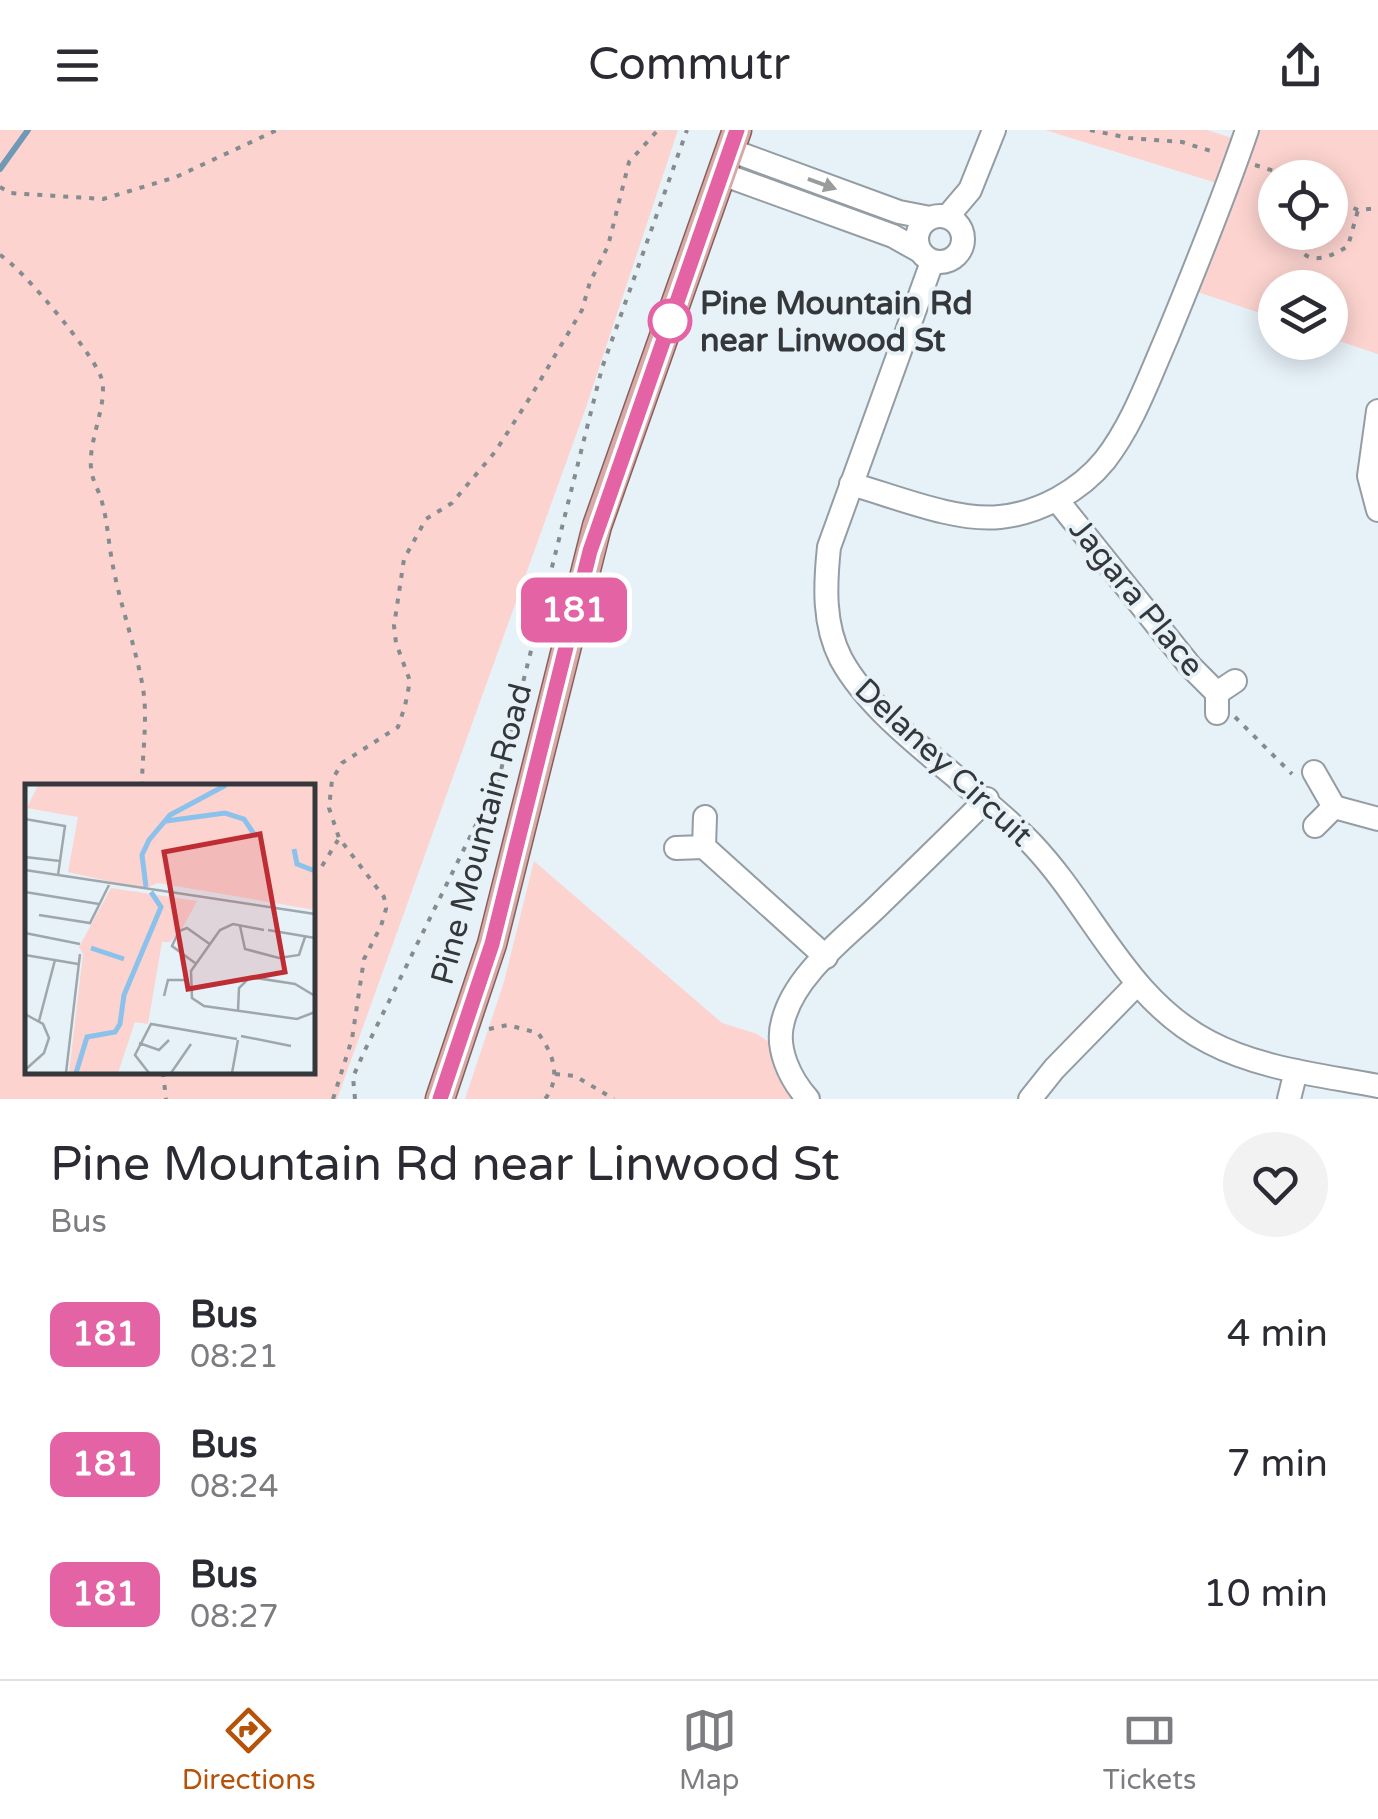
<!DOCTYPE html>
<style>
:root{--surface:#fff;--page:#f2f2f3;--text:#2b2b33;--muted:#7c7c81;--line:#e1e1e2;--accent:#b45309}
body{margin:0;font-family:"Varela Round",sans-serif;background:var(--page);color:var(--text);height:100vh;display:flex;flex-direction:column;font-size:38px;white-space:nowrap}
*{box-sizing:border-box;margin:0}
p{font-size:32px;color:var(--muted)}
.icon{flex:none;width:55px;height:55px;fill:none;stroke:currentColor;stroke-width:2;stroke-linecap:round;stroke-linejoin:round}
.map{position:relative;height:969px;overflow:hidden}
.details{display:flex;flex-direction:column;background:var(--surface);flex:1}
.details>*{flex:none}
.badge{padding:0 20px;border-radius:15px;font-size:35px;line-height:65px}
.buttons{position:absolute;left:1258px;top:30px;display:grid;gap:20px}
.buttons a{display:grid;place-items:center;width:90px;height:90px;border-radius:50%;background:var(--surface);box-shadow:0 5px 25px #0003;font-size:50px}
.map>.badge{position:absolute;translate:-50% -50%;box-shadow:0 0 0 5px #fff}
.round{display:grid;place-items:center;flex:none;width:105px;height:105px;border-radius:52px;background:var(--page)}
.headline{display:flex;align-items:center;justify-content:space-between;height:170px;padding:0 50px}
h1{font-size:48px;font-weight:600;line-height:75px}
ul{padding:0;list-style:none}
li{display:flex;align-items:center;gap:30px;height:130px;padding:0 50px}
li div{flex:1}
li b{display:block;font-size:38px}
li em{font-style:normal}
li .badge{min-width:110px;font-weight:700;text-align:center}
header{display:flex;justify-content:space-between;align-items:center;height:130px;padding:0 50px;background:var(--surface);font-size:45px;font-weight:600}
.tabs{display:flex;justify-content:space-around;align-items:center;height:140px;border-top:2px solid var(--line);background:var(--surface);font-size:28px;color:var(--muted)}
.tabs a{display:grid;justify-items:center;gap:5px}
.tabs .on{color:var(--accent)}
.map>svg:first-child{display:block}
</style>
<header><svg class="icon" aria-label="menu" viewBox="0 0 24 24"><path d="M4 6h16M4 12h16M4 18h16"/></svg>Commutr<svg class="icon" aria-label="share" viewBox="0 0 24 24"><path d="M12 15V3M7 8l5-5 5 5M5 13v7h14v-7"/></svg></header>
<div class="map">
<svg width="1378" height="969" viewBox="0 0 1378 969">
<rect width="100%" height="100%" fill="#e7f1f8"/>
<g fill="#fcd3cf" fill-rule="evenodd">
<path d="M0,0H678L585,280L337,969H0ZM28,656H312V942H28Z"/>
<path d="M1045,0H1207L1235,9L1220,54Z"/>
<path d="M1259,0H1378V224L1330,208V158H1275V188L1198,162ZM1275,48H1330V102H1275Z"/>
<path d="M534,731L722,893L757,904L772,914C775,935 781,952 794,969H465L504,852Z"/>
</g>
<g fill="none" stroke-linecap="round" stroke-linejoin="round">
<path stroke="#7099b6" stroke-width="6" d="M0,39L28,0"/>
<g stroke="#949da4" stroke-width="26">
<g id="minor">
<path d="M730,20L899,82L930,88"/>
<path d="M722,44L893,106L918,120"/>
<circle cx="940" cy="109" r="23"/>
<path d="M947,87L970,60L994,0"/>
<path d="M932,132L829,417C825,455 823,494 841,529C877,596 977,656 1032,714C1093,778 1126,869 1209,912C1260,939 1321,945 1378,956"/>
<path d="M1378,281L1369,346L1378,380"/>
<path d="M851,354C894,366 956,392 1000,387C1039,383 1080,361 1105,330C1133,294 1149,248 1167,207C1195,139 1223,70 1247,0"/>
<path d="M1057,370L1190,536L1217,563"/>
<path d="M1217,583V563L1235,551"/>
<path d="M1314,642L1334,677L1315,696"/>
<path d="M1334,677L1378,689"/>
<path d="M704,717L826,827"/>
<path d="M676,718L704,717L705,687"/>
<path d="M808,969C790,949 775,918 783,891C795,843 848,806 881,773C917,738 952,704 987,669"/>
<path d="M1030,969L1054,939L1137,854"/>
<path d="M1289,969L1296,941"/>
</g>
</g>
<g stroke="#8b5e5b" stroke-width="31">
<path id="major" d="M440,969L492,814L597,396L737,0"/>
</g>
<g stroke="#858c90" stroke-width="4" stroke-dasharray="5 8" stroke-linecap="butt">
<path d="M1090,0L1129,8L1182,12L1217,23"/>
<path d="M1255,35L1297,48"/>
<path d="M0,57L10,63L103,69L176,47L277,0"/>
<path d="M1330,67L1358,80L1378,78"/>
<path d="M1292,102C1301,137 1323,132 1348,116L1358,80"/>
<path d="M0,125C22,138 92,222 101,247C110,273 85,314 92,344C94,354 100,363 102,372C107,390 108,407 111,425C118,470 135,513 143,558C148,591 142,624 142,656"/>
<path d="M1235,587L1292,644"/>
<path d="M322,736L338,710"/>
<path d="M489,899L508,895L538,903C553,923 562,947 545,969"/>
<path d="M163,942L166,969"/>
<path d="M555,944L575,946L614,969"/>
<path d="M333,969L352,909L364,829L381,796L386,779L384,767L339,708L329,678L332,650L342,633L398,597L405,576L410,551L396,513L394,496L404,429L426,389L452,373L495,322L531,266L582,180L590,152L608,116L629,32L658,0"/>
<path d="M355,969L353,947L364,922L499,648L602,238L687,0"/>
</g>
<use href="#minor" stroke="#fff" stroke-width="22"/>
<use href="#major" stroke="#d6aaa7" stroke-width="28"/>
</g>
<defs><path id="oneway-solid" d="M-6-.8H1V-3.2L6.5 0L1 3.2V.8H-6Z" transform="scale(2.5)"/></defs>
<use fill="#9a9c9c" href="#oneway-solid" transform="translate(822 54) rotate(20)"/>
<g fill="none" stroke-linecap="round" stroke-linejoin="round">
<g stroke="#fff" stroke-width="22">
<path id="line" d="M440,969L492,814L590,421L737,0"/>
</g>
<use href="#line" stroke="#e463a4" stroke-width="15"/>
</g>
<circle fill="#fff" stroke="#e463a4" stroke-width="5" cx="670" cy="191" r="20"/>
<g text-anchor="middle" stroke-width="8" stroke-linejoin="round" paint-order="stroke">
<g font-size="32" font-weight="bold" fill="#34383a" stroke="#e7f1f8" text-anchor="start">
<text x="700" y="184">Pine Mountain Rd<tspan x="700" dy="37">near Linwood St</tspan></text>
</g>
<g font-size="32" fill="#34383a" stroke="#e7f1f8">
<text transform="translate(1137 467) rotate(51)" y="11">Jagara Place</text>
<text transform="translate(944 632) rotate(43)" y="11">Delaney Circuit</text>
<text transform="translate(481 704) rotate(-75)" y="11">Pine Mountain Road</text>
</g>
</g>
<g transform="translate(25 654)">
<rect width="290" height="290" fill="#e7f1f8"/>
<path d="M13,1H290V126L133,99L118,105L43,88L53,33L2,24ZM86,104L172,117L158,143L145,158H137L123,240L110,238L93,289H44L58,170L54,163Z" fill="#fcd3cf"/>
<path fill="none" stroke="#8ac2eb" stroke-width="5" d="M141,37L200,29L219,35L229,50M269,65L272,80L290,87M121,103L117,71L124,56L145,31L201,1M66,164L99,175M51,289L62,253L90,248L95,240L99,211L136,123L126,108"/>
<path fill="none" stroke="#9fa7ac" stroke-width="2.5" d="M0,35L40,42L33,91M0,73L35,77M0,86L290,130M0,108L74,120M14,131L65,139L84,101M215,142L220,165L254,174L274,171L280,153M239,146L208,140L195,146L166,187L167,214L179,222L272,235L290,228M243,146L290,154M0,149L55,160M0,171L53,180M170,179L147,162L154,147L162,144L186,161M139,212L143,196H164M213,227L214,204L225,193L270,200L290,212M0,230L18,240L24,254L19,269L0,286M14,237L30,176M216,252L266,262M114,259L134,266L144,256M41,289L55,170M124,289L110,271L126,240L212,255M146,289L166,260M207,289L213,256"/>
<path fill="#bd2d33" fill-opacity="0.15" stroke="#bd2d33" stroke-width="5" d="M235,50L260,188L163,205L139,68Z"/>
<rect width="290" height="290" fill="none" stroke="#34383a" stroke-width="5"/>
</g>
</svg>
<div class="buttons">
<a><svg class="icon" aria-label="locate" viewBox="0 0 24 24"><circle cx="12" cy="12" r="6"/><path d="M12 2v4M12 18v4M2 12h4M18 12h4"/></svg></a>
<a><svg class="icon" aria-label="layers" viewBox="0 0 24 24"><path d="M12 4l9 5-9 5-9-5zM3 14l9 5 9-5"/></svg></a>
</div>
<b class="badge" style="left:574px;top:480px;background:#e463a4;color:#fff">181</b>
</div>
<section class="details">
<div class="headline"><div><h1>Pine Mountain Rd near Linwood St</h1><p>Bus</p></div><a class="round"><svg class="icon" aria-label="heart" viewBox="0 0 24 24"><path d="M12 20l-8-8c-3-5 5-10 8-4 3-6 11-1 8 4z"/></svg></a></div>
<ul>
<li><span class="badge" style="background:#e463a4;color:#fff">181</span><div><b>Bus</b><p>08:21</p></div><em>4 min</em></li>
<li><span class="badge" style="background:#e463a4;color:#fff">181</span><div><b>Bus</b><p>08:24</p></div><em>7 min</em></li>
<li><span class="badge" style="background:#e463a4;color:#fff">181</span><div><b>Bus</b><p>08:27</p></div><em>10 min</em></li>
</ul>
</section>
<nav class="tabs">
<a class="on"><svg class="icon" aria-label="directions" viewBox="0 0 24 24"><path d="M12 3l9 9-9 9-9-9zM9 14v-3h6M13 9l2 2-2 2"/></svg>Directions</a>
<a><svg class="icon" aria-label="map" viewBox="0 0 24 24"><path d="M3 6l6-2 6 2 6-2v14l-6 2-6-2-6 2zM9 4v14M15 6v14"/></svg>Map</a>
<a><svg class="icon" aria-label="tickets" viewBox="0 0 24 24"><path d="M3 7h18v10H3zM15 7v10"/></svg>Tickets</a>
</nav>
